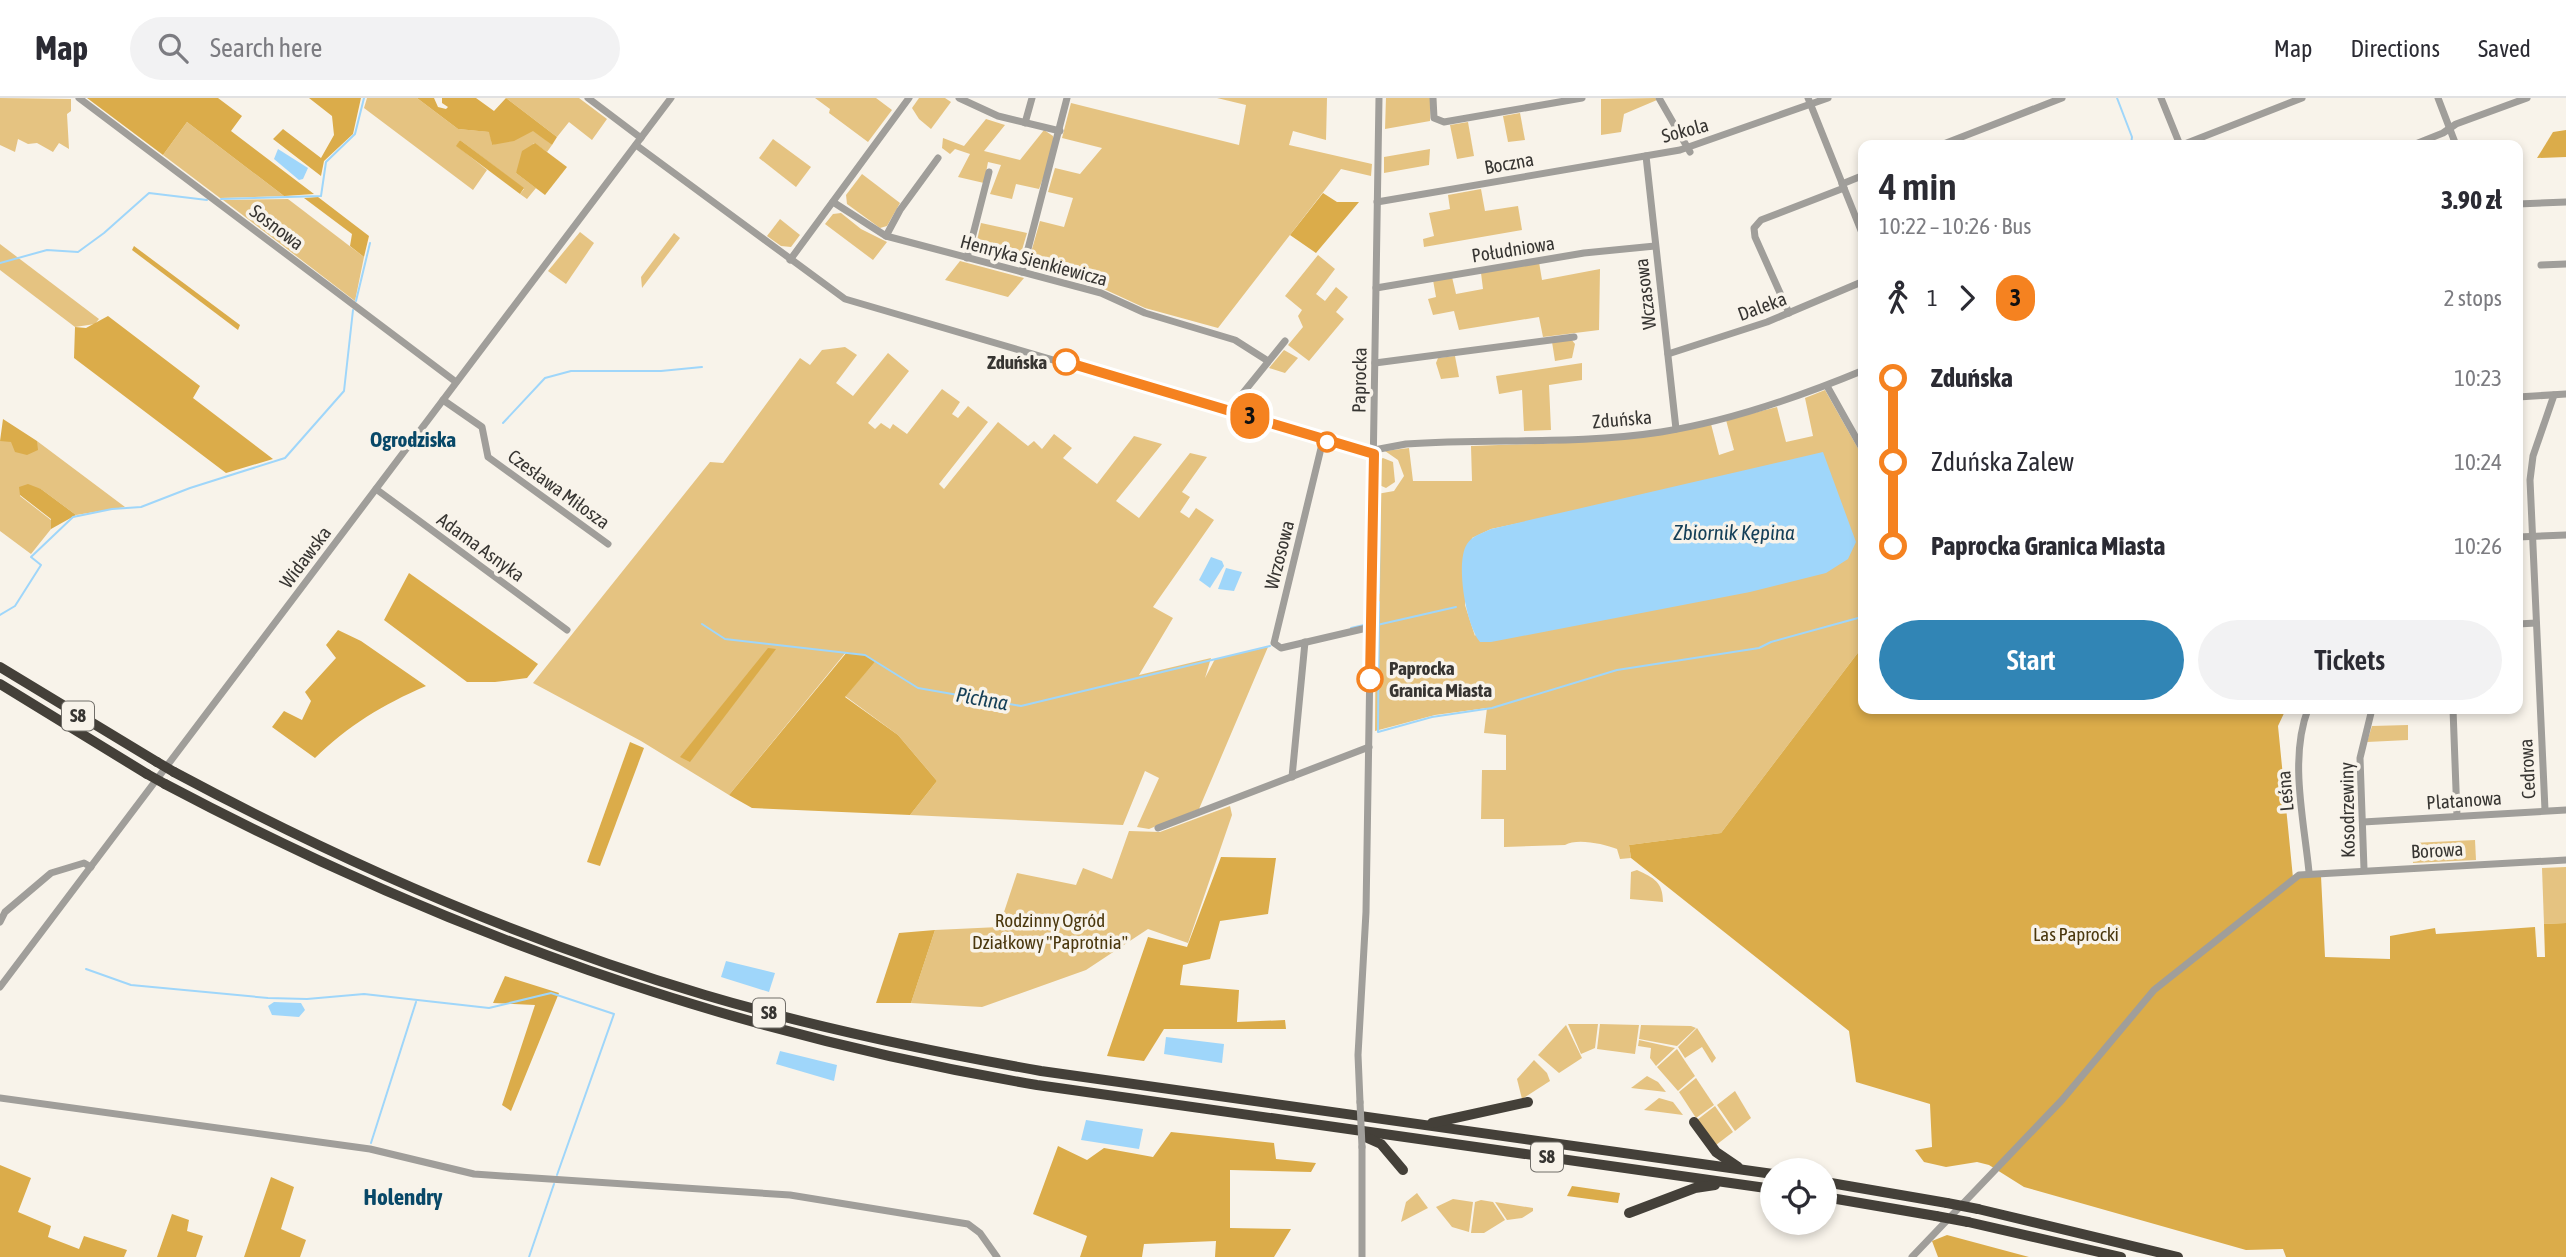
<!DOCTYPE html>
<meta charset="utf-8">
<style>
:root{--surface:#fff;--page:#f2f2f3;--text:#2b2b33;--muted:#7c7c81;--line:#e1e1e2;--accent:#3185b5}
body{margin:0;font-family:"Asap Condensed",sans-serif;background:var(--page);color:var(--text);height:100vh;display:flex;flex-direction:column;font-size:26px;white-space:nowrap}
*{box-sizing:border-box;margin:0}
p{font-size:23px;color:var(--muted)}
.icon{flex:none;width:38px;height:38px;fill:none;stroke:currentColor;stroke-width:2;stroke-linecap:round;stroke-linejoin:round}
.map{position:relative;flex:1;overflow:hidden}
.sheet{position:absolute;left:1858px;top:42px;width:665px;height:574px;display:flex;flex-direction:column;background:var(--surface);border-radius:14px;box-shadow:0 4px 10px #0003}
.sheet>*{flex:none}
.badge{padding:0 14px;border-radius:23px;font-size:24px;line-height:46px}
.tools{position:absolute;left:1760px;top:1060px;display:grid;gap:14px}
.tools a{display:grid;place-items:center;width:77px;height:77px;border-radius:50%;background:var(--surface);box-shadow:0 4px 10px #0003;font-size:35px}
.map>.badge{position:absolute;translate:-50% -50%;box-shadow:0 0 0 4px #fff}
.legs{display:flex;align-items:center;gap:10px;height:77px;padding:0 21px;font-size:23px}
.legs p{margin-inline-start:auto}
.summary{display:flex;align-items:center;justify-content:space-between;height:119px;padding:0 21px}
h1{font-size:38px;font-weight:600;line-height:52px}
.primary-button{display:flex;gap:14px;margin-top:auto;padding:14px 21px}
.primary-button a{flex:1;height:80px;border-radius:42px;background:var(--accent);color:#fff;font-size:28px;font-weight:600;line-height:80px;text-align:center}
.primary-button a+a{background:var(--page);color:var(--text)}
ul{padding:0 21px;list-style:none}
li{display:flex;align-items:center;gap:24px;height:84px;font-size:26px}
li i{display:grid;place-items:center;width:10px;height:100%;margin:0 9px;background:currentColor}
li i::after{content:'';width:18px;height:18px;margin:-9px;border:5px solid;border-radius:50%;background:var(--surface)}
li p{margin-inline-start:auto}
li:first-child i{background:linear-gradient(#0000 50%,currentColor 0)}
li:last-child i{background:linear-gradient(currentColor 50%,#0000 0)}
header{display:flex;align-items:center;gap:42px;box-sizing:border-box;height:98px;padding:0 35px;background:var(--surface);border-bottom:2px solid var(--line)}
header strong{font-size:33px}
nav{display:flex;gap:38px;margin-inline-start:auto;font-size:24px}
.search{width:490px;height:63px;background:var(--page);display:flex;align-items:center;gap:18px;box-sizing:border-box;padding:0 24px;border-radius:38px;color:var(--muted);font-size:26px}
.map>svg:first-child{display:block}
</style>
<header>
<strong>Map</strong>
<div class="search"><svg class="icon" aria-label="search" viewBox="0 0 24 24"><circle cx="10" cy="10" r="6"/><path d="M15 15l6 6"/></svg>Search here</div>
<nav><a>Map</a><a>Directions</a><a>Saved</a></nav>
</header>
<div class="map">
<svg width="2566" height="1159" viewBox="0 0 2566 1159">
<rect width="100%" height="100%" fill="#f8f3ea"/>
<g fill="#e5c381" fill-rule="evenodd">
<path d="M0,0L71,1V13L67,16L69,51L59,45L53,54L37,45L28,46L18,41L15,54L0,47Z"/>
<path d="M367,0H417L458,31L490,34L492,47L534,32L552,47L547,54L534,45L516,75L536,90L527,101L520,96L524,91L460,42L457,48L487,72L473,92L364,10Z"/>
<path d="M506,0H579L607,21L592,42L569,24L557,39Z"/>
<path d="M815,0H876L892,12L868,44L829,15L830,11Z"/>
<path d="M919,0H945L951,4L931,31L919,21L912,10Z"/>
<path d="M1217,0H1327L1326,42L1293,33L1289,47L1372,66L1371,78L1341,71L1218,230L1145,210L1093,186L1031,170L1028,165L1040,123L1064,129L1073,100L1048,94L1055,70L1080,76L1102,50L1062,40L1071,5L1239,47L1246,7Z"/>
<path d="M1386,0H1431L1430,23L1385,31Z"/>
<path d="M1655,0L1657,2L1624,16L1621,34L1601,37V1Z"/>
<path d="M1520,15L1525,42L1508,44L1503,18Z"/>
<path d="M986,21L1005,27L984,53L1020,62L1044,32L1053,38L1054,51L1039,91L1016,86L1012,101L990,96L1001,67L988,64L984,85L958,79L970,56L955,51L950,56L942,50L943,40L964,48Z"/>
<path d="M187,24L284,98L220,100L163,57Z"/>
<path d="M1468,24L1474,58L1457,61L1450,27Z"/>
<path d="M773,41L811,69L796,89L759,60Z"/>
<path d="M1430,51L1429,67L1384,75V59Z"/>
<path d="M862,76L900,105L887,128L880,130L847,106L846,97Z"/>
<path d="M1481,91L1485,113L1518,108L1522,132L1424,149L1423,141L1434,138L1429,115L1450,111L1448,97Z"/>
<path d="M288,101L364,159L355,203L223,102Z"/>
<path d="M841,115L861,131L887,144L873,162L825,126L833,116Z"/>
<path d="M780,121L800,137L791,149L781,148L767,138Z"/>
<path d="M981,125L1027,135L1019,162L1014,166L978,157L975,151Z"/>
<path d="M580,134L594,145L566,186L548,173Z"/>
<path d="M674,135L680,140L642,190L641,179Z"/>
<path d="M0,146L99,221L95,226L75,229L0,172Z"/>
<path d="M1318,157L1335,171L1316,196L1325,203L1336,189L1348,199L1336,214L1344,221L1309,263L1288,247L1303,229L1298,218L1302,212L1285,198Z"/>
<path d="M960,163L1024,180L1008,199L945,182Z"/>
<path d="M1539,164L1542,182L1600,171L1599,232L1543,239L1539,219L1459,232L1454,213L1433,217L1428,201L1436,199L1433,182L1452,179L1456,196L1483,191L1481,175Z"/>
<path d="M1571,241L1575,246L1572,260L1555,263L1552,244Z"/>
<path d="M845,249L857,257L836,285L853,298L888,255L909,273L868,325L875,331L881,325L890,331L893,326L907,336L942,291L960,304L952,316L958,320L968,308L988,324L939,386L944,391L998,324L1028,348L1034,343L1042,351L1054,336L1072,350L1063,360L1097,386L1134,338L1162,346L1116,403L1139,420L1190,355L1207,359L1182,394L1190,399L1180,414L1189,420L1196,410L1214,422L1153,509L1173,520L1139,577L1211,560L1205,580L1215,561L1268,549L1199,711L1149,731L1137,729L1159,680L1145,673L1123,727L910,717L937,683L898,637L845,598L875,564L846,554L729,697L641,643L533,585L710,364L723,365L800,260L810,267L822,252Z"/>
<path d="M1284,252L1298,260L1285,275L1269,270Z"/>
<path d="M1455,258L1459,279L1441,281L1436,265L1438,260Z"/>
<path d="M1582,265V282L1549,287L1551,332L1524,333L1522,292L1499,296L1496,278Z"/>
<path d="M1825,292L1864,361V529L1860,552L1721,735L1629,747L1631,760L1620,761L1617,751C1604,746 1577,740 1565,747L1504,749V721H1481L1482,672H1506V637L1484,635L1487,610L1435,617L1375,633L1377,396L1394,393L1404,378L1398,362L1385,353L1409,350L1413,383H1472L1471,348C1551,345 1633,346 1711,326L1719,357L1734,352L1726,322L1777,309L1786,344L1813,338L1805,300ZM1558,417L1475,538L1465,507L1472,440L1491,431Z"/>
<path d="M6,342L37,352V343L125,409L76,417L41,391L20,389V398L51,422V431L31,456L0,433V343Z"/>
<path d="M1383,360L1393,364L1395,384L1386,390L1377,386V363Z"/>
<path d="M2408,627V642L2367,644L2372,628Z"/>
<path d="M1230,708L1232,717L1188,845L1148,831L1086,872L982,909L911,905L935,832L999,829L1017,775L1076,787L1083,770L1112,781L1129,733L1160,734Z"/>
<path d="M2475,742L2476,762L2413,765L2412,745Z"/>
<path d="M2566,769V825L2544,826L2542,770Z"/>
<path d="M1637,772C1654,780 1663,784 1663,804L1630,801L1631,774Z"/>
<path d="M1568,926H1598L1595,950L1581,956Z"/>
<path d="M1600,926L1639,927L1635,956L1597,951Z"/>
<path d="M1566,927L1582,960L1559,975L1538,957Z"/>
<path d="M1641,927L1691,928L1696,930L1677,948L1639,941Z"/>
<path d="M1697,930L1716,960L1712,965L1702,949L1685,960L1678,949Z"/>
<path d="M1639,942L1675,950L1656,968L1650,960L1651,950L1638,948Z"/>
<path d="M1677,951L1695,978L1678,993L1657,969Z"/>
<path d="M1534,962L1547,975L1550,983L1522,1001L1517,981Z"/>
<path d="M1647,978L1658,984L1666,994L1631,990Z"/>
<path d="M1696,980L1714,1007L1696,1020L1679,994Z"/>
<path d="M1735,993L1751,1020L1735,1033L1717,1007Z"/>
<path d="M1659,1000L1673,1004L1683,1017L1644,1012Z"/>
<path d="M1715,1008L1733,1034L1716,1047L1697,1022Z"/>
<path d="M1417,1095L1428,1110L1401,1124L1406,1104Z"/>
<path d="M1453,1101L1473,1104L1469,1134L1452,1129L1436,1109Z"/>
<path d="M1481,1102L1493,1104L1505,1122L1484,1135H1471L1475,1104Z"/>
<path d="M1495,1104L1533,1110V1113L1522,1120L1507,1122Z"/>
</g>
<g fill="#dbac4a">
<path d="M87,0H218L242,18L231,33L314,96L284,98L187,24L163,57Z"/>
<path d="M309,0H361L353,36L324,63L321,78L273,41L283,31L321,60L334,37L332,18Z"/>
<path d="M417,0H434L438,9L446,11L448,9L442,5V0H476L494,13L506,0L557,39L552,47L533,33L514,43L492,47L489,34L458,31Z"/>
<path d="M2566,32V59L2537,60L2553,34Z"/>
<path d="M460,42L524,90L520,96L456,48Z"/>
<path d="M535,45L567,69L545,97L516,75L522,53Z"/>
<path d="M1323,95L1337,104H1359L1316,155L1290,137Z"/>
<path d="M318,99L369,138L364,159L350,148L352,136L304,100Z"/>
<path d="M134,148L240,227L238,232L132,152Z"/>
<path d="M108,218L200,288L193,300L273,361L226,375L74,260L75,229L86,230Z"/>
<path d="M3,321L37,343L38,352L27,357L15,354L11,344L0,343Z"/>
<path d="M28,386L41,391L76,417L51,431V421L20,397L19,389Z"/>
<path d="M409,475L538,566L527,580L495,584H467L384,522Z"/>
<path d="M1864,529V611H2286L2278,628L2293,780L2321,778L2325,859L2390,861V838L2435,830L2436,836L2535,829L2537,859H2545L2544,826L2566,825V1159H2286L2283,1151L2246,1152L2024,1089L1989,1067L1977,1064L1946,1069L1924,1064L1915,1052L1932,1049L1930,1006L1856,984L1849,933L1631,760L1629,747L1721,735L1860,552Z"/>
<path d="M338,532L361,543L426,588C382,607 349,627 315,660L272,629L284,613L302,622L311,603L305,594L336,560L326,547Z"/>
<path d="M768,550L776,551L690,664L680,659Z"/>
<path d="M847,554L865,557L875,564L845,599L898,637L937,683L910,717L752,710L729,697Z"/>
<path d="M630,644L644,650L600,768L587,764Z"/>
<path d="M1221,759L1276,760L1268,816L1220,823L1210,861L1183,867L1180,887L1239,892L1237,924L1285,922L1286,931H1164L1144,963L1107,958L1148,839L1187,849Z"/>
<path d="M935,832L911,905H876L899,835Z"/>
<path d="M505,878L559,895L511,1013L502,1007L535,907L493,905Z"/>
<path d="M1171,1034L1274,1045L1276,1061L1316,1065L1311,1074L1230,1072V1130L1291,1131L1274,1159H1215L1216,1143L1144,1146L1142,1159H1080L1087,1138L1033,1116L1058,1048L1087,1062L1104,1050L1153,1059Z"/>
<path d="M0,1067L31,1080L18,1114L51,1128L48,1139L79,1151L84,1138L127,1152L124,1159H0Z"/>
<path d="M271,1079L294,1089L281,1131L306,1142L300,1159H244Z"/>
<path d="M1572,1088L1620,1095L1618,1105L1567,1098Z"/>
<path d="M172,1116L189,1122L187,1133L203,1138L196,1159H157Z"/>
<path d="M1947,1137L2029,1159H1938L1932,1143Z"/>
</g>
<g fill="#9fd6fa">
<path d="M278,51L308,70L303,81L299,82L274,61Z"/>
<path d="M1823,354L1856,444L1848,461L1826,475L1750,494L1491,544H1480C1466,528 1455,464 1467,446C1472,438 1482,435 1491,431Z"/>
<path d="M1211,459L1222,463L1224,468L1210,490L1199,482Z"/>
<path d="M1226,470L1242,474L1234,493L1218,491Z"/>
<path d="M726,863L775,875L769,894L721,879Z"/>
<path d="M274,904L301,905L305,912L299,919L272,917L268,908Z"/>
<path d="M1166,939L1224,946L1222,965L1164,956Z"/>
<path d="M780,953L837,967L834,983L776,966Z"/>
<path d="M1086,1022L1143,1031L1139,1051L1081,1042Z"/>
</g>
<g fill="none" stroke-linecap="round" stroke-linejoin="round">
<g stroke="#9fd6fa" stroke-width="2">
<path d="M2117,0L2132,39L2131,47"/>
<path d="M221,101L321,98L326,64L355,36L364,0"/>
<path d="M0,165L47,152L78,154L104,135L149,95L207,102"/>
<path d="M356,203L370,145"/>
<path d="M503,325L545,280L571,273H661L702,269"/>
<path d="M1380,388V366"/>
<path d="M1379,495L1380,397"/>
<path d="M1379,504L1378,634L1432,619L1492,610L1617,572L1759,550L1771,544L1858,520"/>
<path d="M0,517L15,508L41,467L31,459L73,419L112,411L141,409L190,390L285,360L344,293L353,212"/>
<path d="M702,526L725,541L865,557L918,590L1021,608L1270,548"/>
<path d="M1377,527L1456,509"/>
<path d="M1351,530L1364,527"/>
<path d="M86,871L131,887L268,900L307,901L364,896L489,910L551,895L614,916L557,1077"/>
<path d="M371,1045L416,904"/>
<path d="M529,1159L554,1086"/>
</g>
<g stroke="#a09e9a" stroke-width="7">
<path d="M79,0L456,284"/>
<path d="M588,0L641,40"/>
<path d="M959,0L998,18L1060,33"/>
<path d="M1433,0L1434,20L1444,24L1582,0"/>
<path d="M1659,0L1690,54"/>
<path d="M1808,0L1864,140"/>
<path d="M2161,0L2180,47"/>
<path d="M2438,0L2456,47"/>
<path d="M1025,25L1032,0"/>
<path d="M636,47L845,201L1374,356"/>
<path d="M1941,47L2062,0"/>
<path d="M2182,47L2302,0"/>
<path d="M2413,47L2443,35L2456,26L2527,0"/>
<path d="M1646,58L1676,331"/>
<path d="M1842,86L1864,77"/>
<path d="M833,104L886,138L1101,195L1145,215L1235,242L1268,263"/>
<path d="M1377,104L1680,52L1828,0"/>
<path d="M2518,106L2566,104"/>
<path d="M886,138L900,112L938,60"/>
<path d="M967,160L989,74"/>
<path d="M790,162L909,0"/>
<path d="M2541,167L2566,166"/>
<path d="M1022,174L1067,0"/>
<path d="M1376,190L1584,155L1655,148"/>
<path d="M1789,215L1755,139L1754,130L1761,122L1844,90"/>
<path d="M1668,256L1767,224L1864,183"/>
<path d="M1375,265L1574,239"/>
<path d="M1827,288L1864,354"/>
<path d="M2518,299L2566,296"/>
<path d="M443,302L482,329L488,359L608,446"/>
<path d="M1230,311L1285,243"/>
<path d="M1323,342L1274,545L1281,550L1371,529"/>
<path d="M1374,352L1406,346C1490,340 1577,347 1661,334C1730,323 1799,299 1864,272"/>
<path d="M376,391L567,532"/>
<path d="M2518,439L2566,437"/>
<path d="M2518,526L2536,525"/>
<path d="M2308,611C2289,661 2304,722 2309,774"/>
<path d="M2453,611L2457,718"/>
<path d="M1292,679L1305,544"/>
<path d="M2545,712L2530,382L2533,358L2554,297"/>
<path d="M2363,724L2566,712"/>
<path d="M1158,730L1369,649"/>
<path d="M2364,771L2360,660L2372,611"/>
<path d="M0,824L5,814L51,775L84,765L91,769"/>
<path d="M0,889L671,0"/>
<path d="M0,1000L370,1051L474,1076L790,1097L968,1126L980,1135L997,1159"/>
<path d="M1360,1004L1358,957L1366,814L1379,0"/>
<path d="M1362,1049V1159"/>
<path d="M1912,1159L2062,1002L2154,892L2299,777L2566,762"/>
</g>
<g stroke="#444039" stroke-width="10">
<path d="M0,569L157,664"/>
<path d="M0,586L147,676"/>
<path d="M174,674C344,765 520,842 705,897C816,930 928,953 1041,973L1773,1076"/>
<path d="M165,686C445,834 723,934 1037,987L1773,1091"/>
<path d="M1694,1024L1716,1054L1738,1069"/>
<path d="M1432,1025L1528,1004"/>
<path d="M1363,1038L1381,1046L1403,1072"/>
<path d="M1825,1084L1947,1105"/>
<path d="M1825,1099L1936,1118"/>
<path d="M1978,1111L2178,1159"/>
<path d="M1629,1115L1695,1090L1715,1087"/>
<path d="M1968,1124L2121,1159"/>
</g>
<path stroke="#a09e9a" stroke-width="7" d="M1360,1004L1362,1049"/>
<g stroke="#444039" stroke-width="10">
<path d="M157,664L174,674"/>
<path d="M147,676L165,686"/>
<path d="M1947,1105L1978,1111"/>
<path d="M1936,1118L1968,1124"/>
</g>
</g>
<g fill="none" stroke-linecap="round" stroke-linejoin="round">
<g stroke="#fff" stroke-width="16">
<path id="line-1" d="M1066,264L1374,356L1370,581"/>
</g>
<use href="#line-1" stroke="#f58220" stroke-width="10"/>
</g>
<g fill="#fff" stroke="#f58220" stroke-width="3.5">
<circle cx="1066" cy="264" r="12"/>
<circle cx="1327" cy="344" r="9"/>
<circle cx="1370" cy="581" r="12"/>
</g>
<g text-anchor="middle" stroke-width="7" stroke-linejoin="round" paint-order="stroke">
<g fill="#f8f3ea" stroke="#716e69" stroke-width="2">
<rect x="62" y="603.5" width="32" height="29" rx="5"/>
<rect x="753" y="900.5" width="32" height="29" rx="5"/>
<rect x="1531" y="1044.5" width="32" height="29" rx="5"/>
</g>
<g font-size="18" font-weight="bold" fill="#373532">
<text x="78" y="624">S8</text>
<text x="769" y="921">S8</text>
<text x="1547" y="1065">S8</text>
</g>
<g font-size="19" fill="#373532" stroke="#f8f3ea">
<text transform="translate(1685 32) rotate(-15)" y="7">Sokola</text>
<text transform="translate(1509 65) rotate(-10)" y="7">Boczna</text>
<text transform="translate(277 129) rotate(37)" y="7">Sosnowa</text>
<text transform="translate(1513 151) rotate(-9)" y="7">Południowa</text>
<text transform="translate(1034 162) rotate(15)" y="7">Henryka Sienkiewicza</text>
<text transform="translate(1645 196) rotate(-97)" y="7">Wczasowa</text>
<text transform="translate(1762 208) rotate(-20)" y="7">Daleka</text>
<text transform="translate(1359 282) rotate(-89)" y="7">Paprocka</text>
<text transform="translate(1622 321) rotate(-5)" y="7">Zduńska</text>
<text transform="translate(559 391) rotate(36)" y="7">Czesława Miłosza</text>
<text transform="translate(481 449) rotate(36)" y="7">Adama Asnyka</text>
<text transform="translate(1279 457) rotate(-76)" y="7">Wrzosowa</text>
<text transform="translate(305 459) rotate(-53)" y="7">Widawska</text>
<text transform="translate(2527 671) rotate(-93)" y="7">Cedrowa</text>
<text transform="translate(2285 693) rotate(-95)" y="7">Leśna</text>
<text transform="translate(2464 702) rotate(-4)" y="7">Platanowa</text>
<text transform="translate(2347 712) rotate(-91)" y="7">Kosodrzewiny</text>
<text transform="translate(2437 752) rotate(-3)" y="7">Borowa</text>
</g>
<g font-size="19" font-weight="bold" fill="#373532" stroke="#f8f3ea" text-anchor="end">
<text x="1047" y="271">Zduńska</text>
<text x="1389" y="577" text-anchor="start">Paprocka<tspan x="1389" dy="22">Granica Miasta</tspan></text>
</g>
<g font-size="19" fill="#4a370d" stroke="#f8f3ea">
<text x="1050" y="829">Rodzinny Ogród<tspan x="1050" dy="22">Działkowy "Paprotnia"</tspan></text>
<text x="2076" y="843">Las Paprocki</text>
</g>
<g font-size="21" font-weight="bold" fill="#084868" stroke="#f8f3ea">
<text x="413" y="349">Ogrodziska</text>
</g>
<g font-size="21" font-style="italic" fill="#164058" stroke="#f8f3ea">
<text x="1734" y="442">Zbiornik Kępina</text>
<text transform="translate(982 601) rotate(10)" y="7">Pichna</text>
</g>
<g font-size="23" font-weight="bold" fill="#084868" stroke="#f8f3ea">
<text x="403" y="1107">Holendry</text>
</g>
</g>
</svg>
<div class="tools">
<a><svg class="icon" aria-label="locate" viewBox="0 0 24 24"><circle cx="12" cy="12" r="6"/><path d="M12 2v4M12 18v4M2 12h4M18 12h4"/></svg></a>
</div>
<b class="badge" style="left:1250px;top:318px;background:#f58220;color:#111">3</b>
<section class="sheet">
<div class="summary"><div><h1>4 min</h1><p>10:22 – 10:26 · Bus</p></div><b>3.90 zł</b></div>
<div class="legs"><svg class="icon" aria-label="walk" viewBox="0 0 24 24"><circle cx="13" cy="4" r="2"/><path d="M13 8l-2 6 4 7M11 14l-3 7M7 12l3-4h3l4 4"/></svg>1<svg class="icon" aria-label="forward" viewBox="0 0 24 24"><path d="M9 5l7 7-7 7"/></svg><b class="badge" style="background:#f58220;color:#111">3</b><p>2 stops</p></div>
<ul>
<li><i style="color:#f58220"></i><b>Zduńska</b><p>10:23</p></li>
<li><i style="color:#f58220"></i><span>Zduńska Zalew</span><p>10:24</p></li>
<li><i style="color:#f58220"></i><b>Paprocka Granica Miasta</b><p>10:26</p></li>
</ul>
<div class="primary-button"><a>Start</a><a>Tickets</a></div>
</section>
</div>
